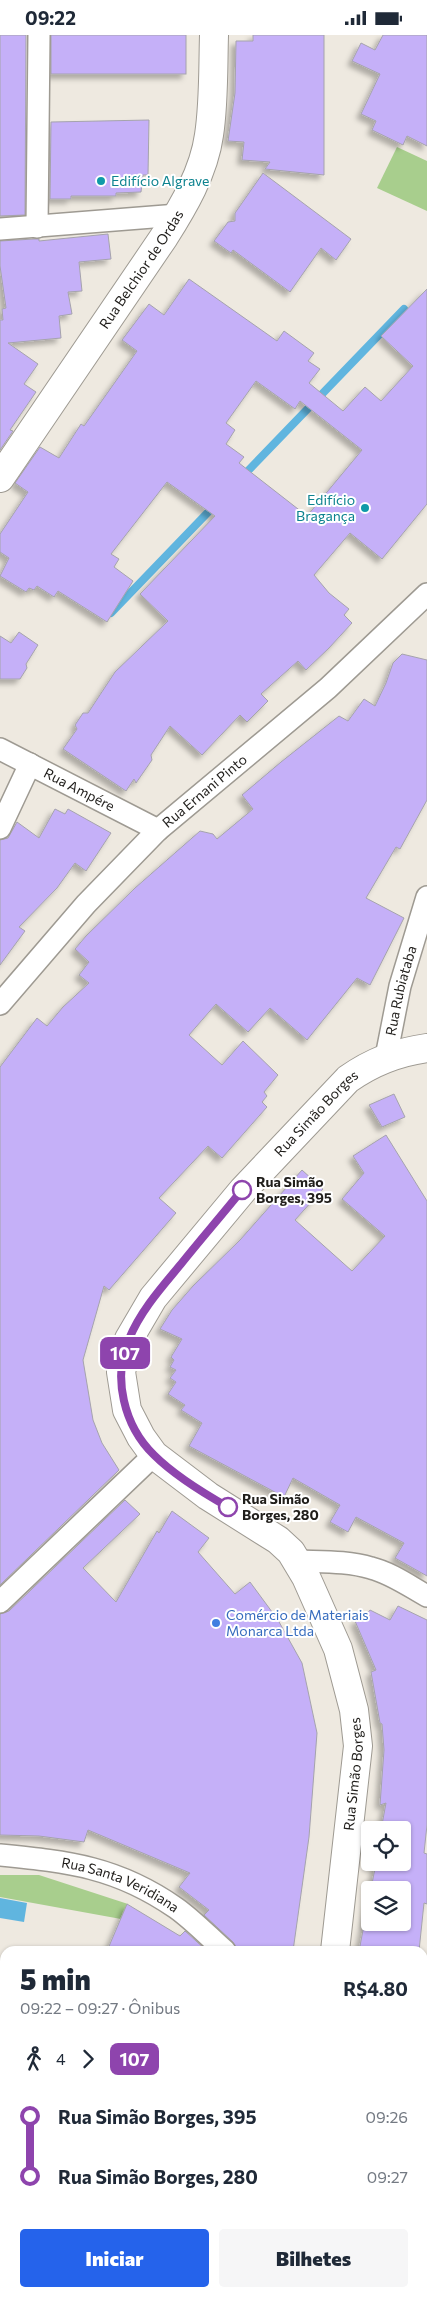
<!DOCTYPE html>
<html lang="pt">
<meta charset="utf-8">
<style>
:root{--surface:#fff;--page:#f6f6f7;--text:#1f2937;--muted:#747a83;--accent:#2563eb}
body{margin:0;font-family:Commissioner,sans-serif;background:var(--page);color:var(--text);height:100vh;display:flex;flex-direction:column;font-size:19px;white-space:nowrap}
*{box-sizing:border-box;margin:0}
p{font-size:16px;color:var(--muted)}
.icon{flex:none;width:28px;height:28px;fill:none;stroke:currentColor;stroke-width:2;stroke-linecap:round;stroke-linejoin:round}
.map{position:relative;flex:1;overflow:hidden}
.panel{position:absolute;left:0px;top:1911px;width:428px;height:351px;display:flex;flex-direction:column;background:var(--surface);border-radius:15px 15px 0 0;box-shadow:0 1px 4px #0004}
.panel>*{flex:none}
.badge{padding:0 10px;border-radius:8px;font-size:18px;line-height:32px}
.buttons{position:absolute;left:361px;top:1786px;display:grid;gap:10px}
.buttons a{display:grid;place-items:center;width:50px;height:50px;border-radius:5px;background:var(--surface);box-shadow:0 1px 4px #0004;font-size:25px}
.map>.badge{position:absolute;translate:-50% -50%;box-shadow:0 0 0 2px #fff}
.legs{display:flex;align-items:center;gap:8px;height:55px;padding:0 20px;font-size:16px}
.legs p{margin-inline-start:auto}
.overview{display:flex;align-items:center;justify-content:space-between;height:85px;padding:0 20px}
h1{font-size:28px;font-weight:800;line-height:38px}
.button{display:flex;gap:10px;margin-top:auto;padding:10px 20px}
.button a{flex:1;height:58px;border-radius:5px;background:var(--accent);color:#fff;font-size:20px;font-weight:800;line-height:58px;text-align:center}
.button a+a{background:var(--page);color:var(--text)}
ul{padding:0 20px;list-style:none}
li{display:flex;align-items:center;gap:18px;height:60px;font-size:19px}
li i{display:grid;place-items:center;width:8px;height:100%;margin:0 6px;background:currentColor}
li i::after{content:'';width:12px;height:12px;margin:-6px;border:4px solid;border-radius:50%;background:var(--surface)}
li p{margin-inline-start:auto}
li:first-child i{background:linear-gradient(#0000 50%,currentColor 0)}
li:last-child i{background:linear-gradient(currentColor 50%,#0000 0)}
.status{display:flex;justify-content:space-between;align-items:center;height:35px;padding:0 25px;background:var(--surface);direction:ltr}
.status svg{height:14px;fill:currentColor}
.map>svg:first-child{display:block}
</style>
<div class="status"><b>09:22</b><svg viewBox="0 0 49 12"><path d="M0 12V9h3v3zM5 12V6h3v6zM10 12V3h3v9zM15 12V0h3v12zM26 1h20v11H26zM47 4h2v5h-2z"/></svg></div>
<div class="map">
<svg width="427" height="2262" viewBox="0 0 427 2262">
<defs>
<filter id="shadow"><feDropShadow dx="-4.5" dy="4.5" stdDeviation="2.5" flood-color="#0004"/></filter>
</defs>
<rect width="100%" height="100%" fill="#eee9e0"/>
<g fill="#a8ce8d">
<path d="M397,112L427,126V176L377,153Z"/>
<path d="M0,1840H39L128,1869L121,1884L0,1862Z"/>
</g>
<path fill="#60b5df" d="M0,1863L27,1868L24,1887L0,1883Z"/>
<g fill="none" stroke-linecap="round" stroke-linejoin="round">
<g stroke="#60b5df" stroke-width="8">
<path d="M242,442L404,274"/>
<path d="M111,578L215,470"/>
</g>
</g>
<g fill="#c5b0f8" stroke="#a5a3ac" fill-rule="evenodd" filter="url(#shadow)">
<path d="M0,0H26L25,180L0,181Z"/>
<rect x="51" y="0" width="135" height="39"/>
<path d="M253,0H324V140L265,134L270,127L242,125L244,107L228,106L235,58L236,6H253Z"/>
<path d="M383,0H427V111L407,101L403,110L372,95L376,86L361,79L380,39L352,26L361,8L375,15Z"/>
<path d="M149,85L148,140H143L141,157L116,158V161H71V164H50L51,87Z"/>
<path d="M263,138L351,204L336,225L321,213L290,257L233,215L231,218L214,206L228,187L235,186V178Z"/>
<path d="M108,199L111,224L79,227L82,256L68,257L72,279L59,281L61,303L8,308L38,329L24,349L36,357L10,395L13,396L0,415V285H3L2,274L6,273L0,231V206L34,204H39V206Z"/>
<path d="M189,244L277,306L284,296L314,318L308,326L320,334L309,348L343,376L365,352L381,366L413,331L381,301L427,254V469L382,524L350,498L314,540L329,558L349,574L344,580L352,588L329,613L306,635L298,626L261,659L268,666L247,687L240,680L202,720L170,691L151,720L152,725L136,748L134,744L126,756L63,714L77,694L75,690L83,678H88L115,637L168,586L140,559L215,481L167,447L111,519L119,524L114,532L133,546L107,587L58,556L54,562L37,551L34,555L29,553L26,557L0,541L9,523L0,517V499L28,457L15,448L40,412L59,423L81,389L84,391L137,316L122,305L149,269L164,280ZM256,346L295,374L300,366L362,415L307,481L239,428L244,422L226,409L235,395L226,388Z"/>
<path d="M19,597L38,610L26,629L27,633L20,644H0V601L11,608Z"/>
<path d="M402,619L427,625V765L400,814L396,812L366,863L404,883L370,950L357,943L307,1005L270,973L248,997L216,969L189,1000L222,1030L243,1006L278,1040L264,1057L267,1061L262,1067L267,1072L222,1123L208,1111L159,1163L176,1178L109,1255L104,1251L83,1325L93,1385L102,1408L119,1435L0,1550V1032L37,983L47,991L63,972L89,948L79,940L89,927L75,914L86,901L135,853L200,796L213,799L217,804L253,774L242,760L281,727L339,681L348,686L364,664L375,671L386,648L393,628Z"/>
<path d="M55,774L65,779L68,774L111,798L86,836L75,828L57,853L19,892L25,896L0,930V805L8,803L17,787L39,803Z"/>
<path d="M394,1059L405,1082L382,1092L369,1070Z"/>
<path d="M386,1100L427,1166V1541L395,1523L404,1508L356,1482L348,1497L330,1487L340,1470L293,1443L284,1462L189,1411L202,1388L181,1375L185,1370L168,1359L176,1347L170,1343L176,1335L170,1332L174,1325L171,1322L182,1304L160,1294L172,1275L193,1251L240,1205L302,1135L323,1154L295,1185L352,1236L385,1201L342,1164L364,1138L353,1121Z"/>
<path d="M125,1465L140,1479L83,1533L116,1567L157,1496L159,1498L172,1476L209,1503L198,1517L235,1559L250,1547L278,1585L302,1628L317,1698L309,1802L293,1916H237L233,1907L204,1880L209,1875L179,1852L190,1838L88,1795L84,1807L39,1801L0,1800V1579L9,1576Z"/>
<path d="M398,1571L427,1585V1790L424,1818L427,1819V1869L424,1868L419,1916H359L376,1828H402V1795H381L386,1768L380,1770L384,1715L382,1689L380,1688L371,1637L376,1635L355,1586L364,1582L370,1575L390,1585ZM370,1855H402V1888H370Z"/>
<path d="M127,1869L180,1901L185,1896L207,1916H107Z"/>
</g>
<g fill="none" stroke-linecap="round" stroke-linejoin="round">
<g stroke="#9e9a92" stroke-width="24">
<g id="minor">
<path d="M37,192L39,0"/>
<path d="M0,194L178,180"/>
<path id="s1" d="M0,714L158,795"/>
<path d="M0,793L30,729"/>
<path id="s2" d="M0,969L86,869L158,795L328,653L427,559"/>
<path id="s3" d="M386,1022L400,951L427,862"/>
<path d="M298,1526C322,1527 348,1526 371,1533C391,1538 409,1551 427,1561"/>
<path d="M0,1567L154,1420"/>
<path id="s4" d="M0,1820C70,1827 117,1832 176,1873C193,1885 209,1902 225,1916"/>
<path d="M422,2098L427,2102"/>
</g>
</g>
<g stroke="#9e9a92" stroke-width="30">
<g id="tertiary">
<path id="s5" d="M0,443L164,202C183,172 204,137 209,100C214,68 213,33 214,0"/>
<path id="s6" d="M335,1916L358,1711L354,1675L338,1614L306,1542L291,1517L278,1505L208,1461L154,1420L141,1402L127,1375L121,1337L129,1304L153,1263L243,1155L348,1044C372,1027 397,1017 427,1013"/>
<path d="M0,2217L5,2219"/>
<path d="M101,2258L107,2262"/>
<path d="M358,2258L359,2262"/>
</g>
</g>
<use href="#minor" stroke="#fff" stroke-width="21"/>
<use href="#tertiary" stroke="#fff" stroke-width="28"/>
</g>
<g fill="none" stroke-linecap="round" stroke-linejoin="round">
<g stroke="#fff" stroke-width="11">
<path id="line-1" d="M228,1472C205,1459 173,1439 154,1420C124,1391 112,1342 129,1304C141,1275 162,1252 181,1229C201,1204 222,1180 242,1155"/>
</g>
<use href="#line-1" stroke="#8e44ad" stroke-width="8"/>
</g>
<g fill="#0f9aa8" stroke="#fff" stroke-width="2">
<circle cx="101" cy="146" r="5"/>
<circle cx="365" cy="473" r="5"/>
</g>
<g fill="#fff" stroke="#8e44ad" stroke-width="2.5">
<circle cx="242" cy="1155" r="9"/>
<circle cx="228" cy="1472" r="9"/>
</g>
<circle fill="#3f7fe0" stroke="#fff" stroke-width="2" cx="216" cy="1588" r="5"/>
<g text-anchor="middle" stroke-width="4" stroke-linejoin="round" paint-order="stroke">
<g font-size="14" fill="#0d838f" stroke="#fff" text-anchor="start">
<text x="111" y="151">Edifício Algrave</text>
<text x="355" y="470" text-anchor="end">Edifício<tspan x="355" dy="16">Bragança</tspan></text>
</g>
<g font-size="14" fill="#201e1b" stroke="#fff">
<text dy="5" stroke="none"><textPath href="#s5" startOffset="252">Rua Belchior de Ordas</textPath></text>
<text dy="5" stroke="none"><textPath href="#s1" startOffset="89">Rua Ampére</textPath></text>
<text dy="5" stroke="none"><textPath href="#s2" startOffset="296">Rua Ernani Pinto</textPath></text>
<text dy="5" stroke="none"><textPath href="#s3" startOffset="68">Rua Rubiataba</textPath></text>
<text dy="5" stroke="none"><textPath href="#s6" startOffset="1001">Rua Simão Borges</textPath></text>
<text dy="5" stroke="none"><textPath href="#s6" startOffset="178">Rua Simão Borges</textPath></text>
<text dy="5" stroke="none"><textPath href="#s4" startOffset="125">Rua Santa Veridiana</textPath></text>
</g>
<g font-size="14" font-weight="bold" fill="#201e1b" stroke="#fff" text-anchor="start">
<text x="256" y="1152">Rua Simão<tspan x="256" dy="16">Borges, 395</tspan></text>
<text x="242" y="1469">Rua Simão<tspan x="242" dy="16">Borges, 280</tspan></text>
</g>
<g font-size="14" fill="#366cbe" stroke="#fff" text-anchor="start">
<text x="226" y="1585">Comércio de Materiais<tspan x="226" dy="16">Monarca Ltda</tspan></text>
</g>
</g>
</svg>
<div class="buttons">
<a><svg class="icon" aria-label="locate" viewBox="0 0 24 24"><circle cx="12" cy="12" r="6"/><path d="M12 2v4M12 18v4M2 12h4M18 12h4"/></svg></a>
<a><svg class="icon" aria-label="layers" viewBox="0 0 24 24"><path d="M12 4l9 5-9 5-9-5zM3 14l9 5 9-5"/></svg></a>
</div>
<b class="badge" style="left:125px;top:1318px;background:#8e44ad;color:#fff">107</b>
<section class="panel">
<div class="overview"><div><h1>5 min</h1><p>09:22 – 09:27 · Ônibus</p></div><b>R$4.80</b></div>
<div class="legs"><svg class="icon" aria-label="walk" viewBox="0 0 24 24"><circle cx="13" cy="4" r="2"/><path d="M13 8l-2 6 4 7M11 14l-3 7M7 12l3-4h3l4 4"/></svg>4<svg class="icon" aria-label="forward" viewBox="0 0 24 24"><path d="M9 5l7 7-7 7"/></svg><b class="badge" style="background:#8e44ad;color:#fff">107</b></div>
<ul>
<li><i style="color:#8e44ad"></i><b>Rua Simão Borges, 395</b><p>09:26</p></li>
<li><i style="color:#8e44ad"></i><b>Rua Simão Borges, 280</b><p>09:27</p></li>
</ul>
<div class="button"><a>Iniciar</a><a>Bilhetes</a></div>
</section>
</div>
